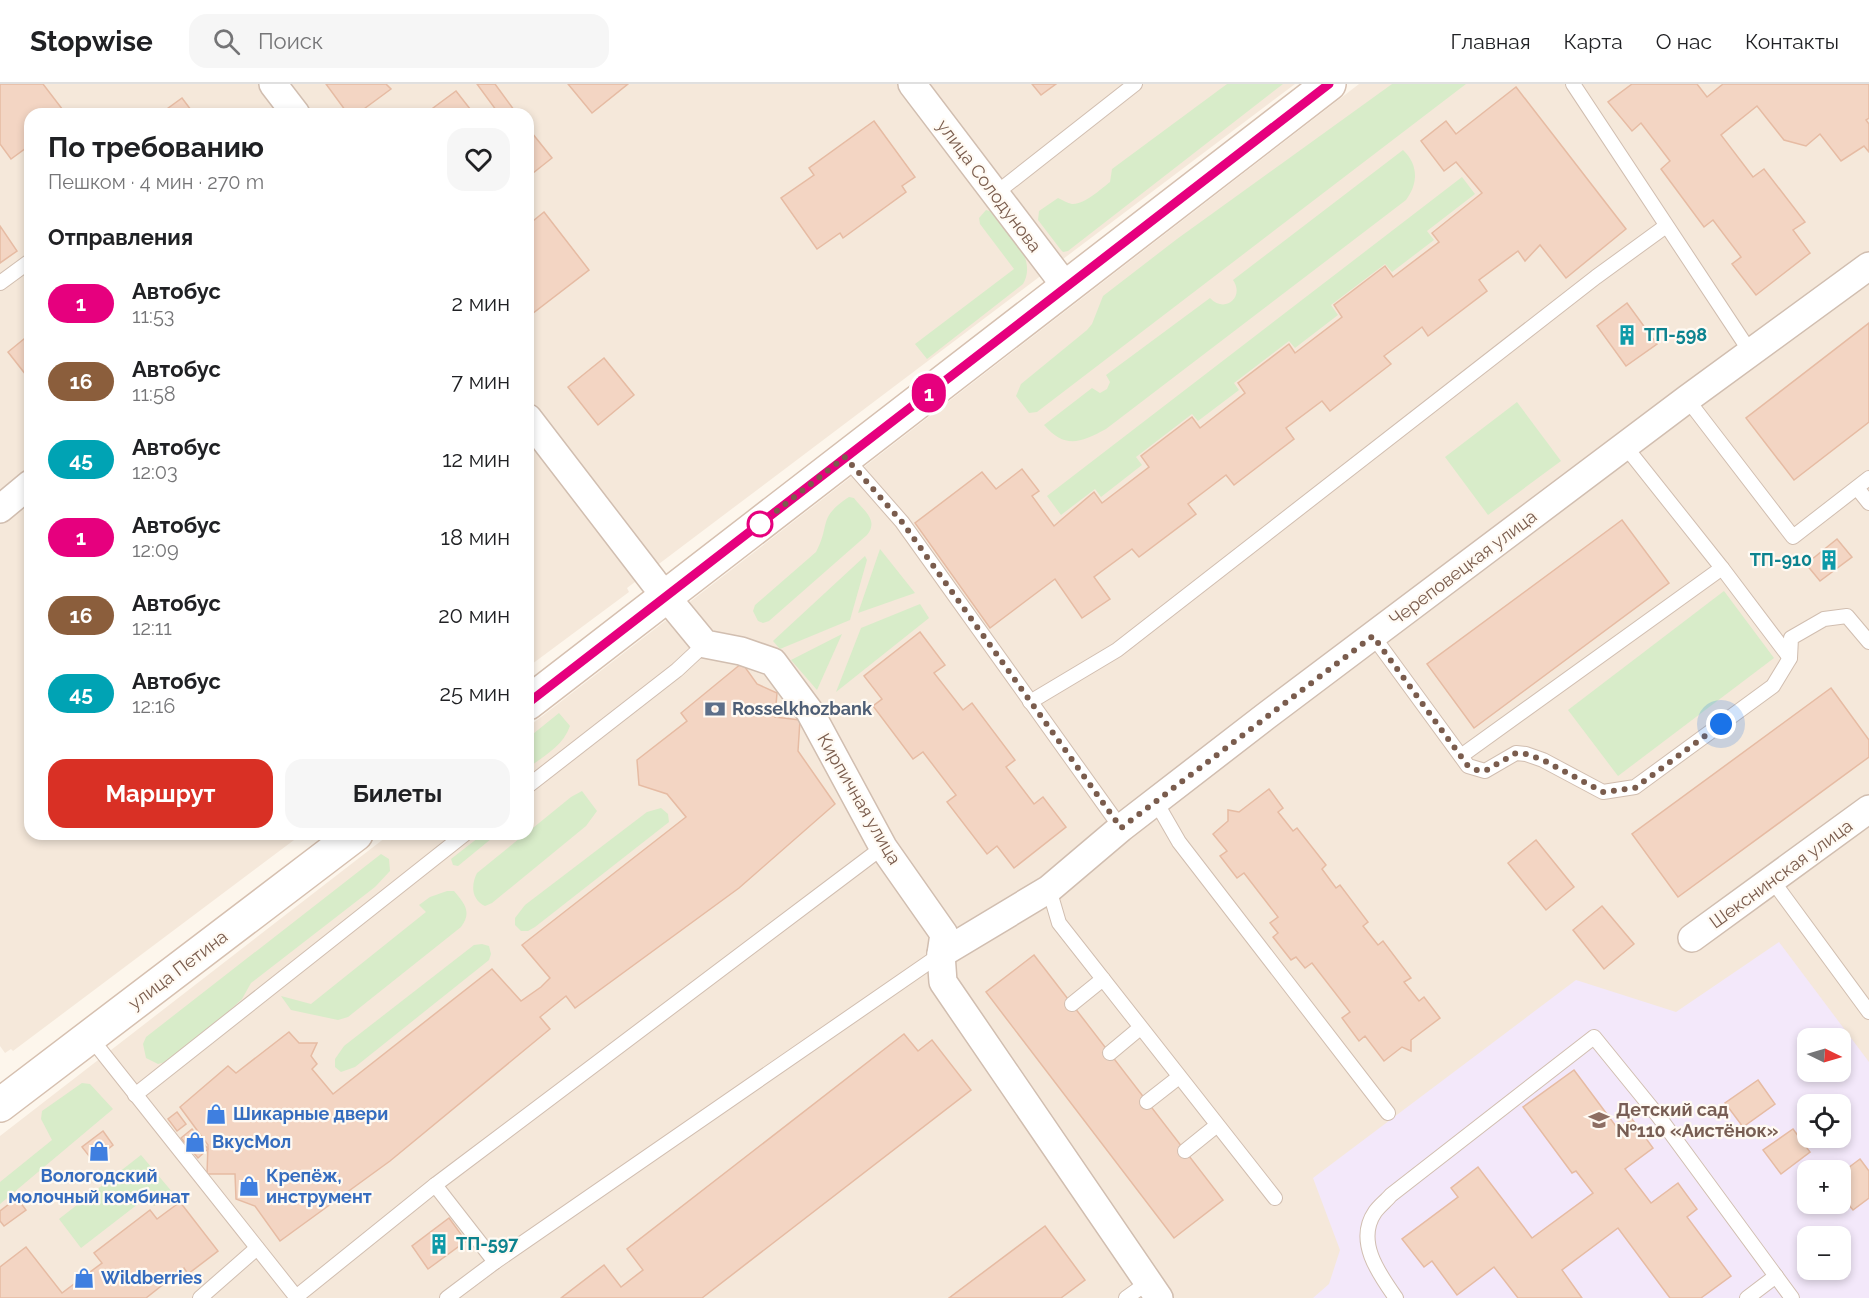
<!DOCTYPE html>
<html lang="ru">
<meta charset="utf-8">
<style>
:root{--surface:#fff;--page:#f6f6f6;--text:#202124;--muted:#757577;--line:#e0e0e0;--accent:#d93025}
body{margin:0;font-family:Raleway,sans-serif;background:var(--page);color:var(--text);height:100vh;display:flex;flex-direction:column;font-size:22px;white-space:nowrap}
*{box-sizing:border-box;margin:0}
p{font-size:20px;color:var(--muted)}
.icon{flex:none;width:33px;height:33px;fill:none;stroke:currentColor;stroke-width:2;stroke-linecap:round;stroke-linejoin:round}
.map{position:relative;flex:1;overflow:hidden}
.drawer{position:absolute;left:24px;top:24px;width:510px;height:732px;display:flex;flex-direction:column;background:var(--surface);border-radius:18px;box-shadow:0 3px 9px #0003}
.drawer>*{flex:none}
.badge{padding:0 12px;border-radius:20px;font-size:21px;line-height:39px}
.needle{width:39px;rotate:95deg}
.tools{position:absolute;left:1797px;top:944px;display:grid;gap:12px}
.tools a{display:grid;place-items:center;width:54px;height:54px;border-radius:12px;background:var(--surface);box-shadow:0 3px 9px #0003;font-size:30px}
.you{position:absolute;width:30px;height:30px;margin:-15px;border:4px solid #fff;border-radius:50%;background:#1a73e8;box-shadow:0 0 0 9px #1a73e833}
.map>.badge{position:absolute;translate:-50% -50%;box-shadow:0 0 0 3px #fff}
h2{padding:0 24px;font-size:22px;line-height:54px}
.round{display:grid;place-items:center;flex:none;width:63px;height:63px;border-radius:18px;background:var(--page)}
.overview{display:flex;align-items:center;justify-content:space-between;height:102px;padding:0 24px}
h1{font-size:28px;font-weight:700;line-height:45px}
.action{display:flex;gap:12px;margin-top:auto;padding:12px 24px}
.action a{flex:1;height:69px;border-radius:18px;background:var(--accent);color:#fff;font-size:24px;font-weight:700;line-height:69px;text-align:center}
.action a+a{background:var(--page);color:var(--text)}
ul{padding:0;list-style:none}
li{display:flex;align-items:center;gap:18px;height:78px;padding:0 24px}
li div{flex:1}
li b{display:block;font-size:22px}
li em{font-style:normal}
li .badge{min-width:66px;font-weight:700;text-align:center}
header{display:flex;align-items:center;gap:36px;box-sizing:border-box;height:84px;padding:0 30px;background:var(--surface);border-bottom:2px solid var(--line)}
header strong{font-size:28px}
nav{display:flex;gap:33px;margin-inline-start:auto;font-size:21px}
.search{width:420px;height:54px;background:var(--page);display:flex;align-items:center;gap:15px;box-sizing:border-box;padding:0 21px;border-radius:18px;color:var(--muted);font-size:22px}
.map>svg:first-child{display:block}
</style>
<header>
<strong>Stopwise</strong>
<div class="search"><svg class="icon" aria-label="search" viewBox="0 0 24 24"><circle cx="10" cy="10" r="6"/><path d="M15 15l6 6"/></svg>Поиск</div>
<nav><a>Главная</a><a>Карта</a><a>О нас</a><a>Контакты</a></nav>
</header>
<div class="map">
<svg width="1869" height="1214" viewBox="0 0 1869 1214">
<rect width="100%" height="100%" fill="#fdf6ec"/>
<g fill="#f5e8da" fill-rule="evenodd">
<path d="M0,0H1295L627,504L629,508L528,583V30H30V750H302L13,967L11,965L5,969L0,962Z"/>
<path d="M1359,0H1869V1214H0V1052L390,750H528V643ZM1808,954H1840V987H1808ZM1808,1020H1840V1053H1808ZM1808,1086H1840V1119H1808ZM1808,1152H1840V1185H1808Z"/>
</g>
<path fill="#f3e8fa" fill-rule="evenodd" d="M1779,858L1869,978V1214H1313L1329,1200L1340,1166L1313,1094L1576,896L1676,928ZM1808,954H1840V987H1808ZM1808,1020H1840V1053H1808ZM1808,1086H1840V1119H1808ZM1808,1152H1840V1185H1808Z"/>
<g fill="#d8ecc9">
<path d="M1227,0H1283L1068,167L1063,168L1061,166L1038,136L1039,127L1058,114C1063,116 1067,119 1072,120C1084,121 1101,105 1110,98L1112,85Z"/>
<path d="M1392,0H1466L1037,328L1029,329L1016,312L1021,300L1087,246L1092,240L1103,212L1177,155Z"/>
<path d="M1403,66C1419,81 1418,100 1406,116L1106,345C1080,359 1065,365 1044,341L1092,304L1100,309L1107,305L1110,298L1106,291L1210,214C1225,230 1245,213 1233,196Z"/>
<path d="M1462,93L1475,110L1427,147L1434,156L1392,188L1385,180L1331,221L1338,231L1295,264L1289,257L1234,299L1239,306L1198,337L1192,330L1136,373L1142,381L1101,413L1095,405L1061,431L1047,412Z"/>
<path d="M986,126L993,128C1008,148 1038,174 1023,200L927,275L915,260L1014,185L980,140L979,134Z"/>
<path d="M1517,318L1561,377L1488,431L1445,373Z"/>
<path d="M849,413L854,414C864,427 879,436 867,451L769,537L763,539L758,537L753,527L755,521L816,468C831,440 817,434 849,413Z"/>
<path d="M880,465L915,509L858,529Z"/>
<path d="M865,472L867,476L850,536L780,565L773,557Z"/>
<path d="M1724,507L1774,574L1618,692L1568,626Z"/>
<path d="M920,520L929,534L836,608L861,544Z"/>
<path d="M842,550L817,606L791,576Z"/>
<path d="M559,629L570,642C563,662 545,671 528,684V654Z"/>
<path d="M582,707L597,727L586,742L492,819L485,822C471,815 471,801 477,789L525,750H528V748L571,713Z"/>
<path d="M661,724L668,730L669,738L535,843L528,847H521L515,841V834L525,821L647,728Z"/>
<path d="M483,750H497L458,782L453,781L451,775Z"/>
<path d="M381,770L389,775L390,787L375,803L251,899L242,915L184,968L166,978L158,980L146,974L143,960L146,953Z"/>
<path d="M447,807H454C465,820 472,828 461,843L348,933L338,936L291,926L281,912L311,920L426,828L419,821L430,813Z"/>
<path d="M482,860L489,862L491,870L489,876L355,983L341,988L335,983V975L344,962L474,861Z"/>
<path d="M82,999L90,1000L113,1025L0,1120V1098L52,1056L41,1035L42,1027Z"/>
<path d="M141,1071L173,1109L154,1122L147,1113L81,1164L59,1135Z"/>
</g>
<g fill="#f3d5c3" stroke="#e6bba3" stroke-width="1.5">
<path d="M0,0H43L66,30H30V61L11,75L0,60Z"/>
<path d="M326,0H386L391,5L357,30H348Z"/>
<path d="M477,0H495L517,30H499Z"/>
<path d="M568,0H628L592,29Z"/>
<path d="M1032,0H1056L1041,11Z"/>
<path d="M1632,0H1697L1707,13L1723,0H1869V34L1866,36L1869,40V68L1864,62L1841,77L1820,50L1806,62L1784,56L1757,22L1721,51L1753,93L1764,85L1805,138L1793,146L1810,169L1756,211L1732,180L1741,173L1713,136L1704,143L1661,85L1670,77L1641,39L1632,47L1608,18Z"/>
<path d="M1516,3L1626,145L1566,194L1540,161L1525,177L1518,167L1479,196L1487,207L1428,252L1422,243L1404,257L1384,272L1391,280L1330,327L1322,317L1286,344L1294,355L1234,401L1226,391L1209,404L1188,420L1196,430L1139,473L1132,465L1094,493L1110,515L1082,534L1055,495L990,544L915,439L982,388L996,405L1022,385L1039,407L1032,412L1054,442L1094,408L1102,419L1149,383L1141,372L1192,333L1200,344L1245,309L1238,299L1289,260L1295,269L1342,233L1334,221L1385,182L1393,193L1439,158L1432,149L1482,109L1456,78L1444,87L1421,57L1446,37L1456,50Z"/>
<path d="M456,7L474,30H425Z"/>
<path d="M182,14L194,30H160Z"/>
<path d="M874,37L915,93L902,102L906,108L843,154L840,149L817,165L781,114L814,91L809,84Z"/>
<path d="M532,49L552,74L528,93V52Z"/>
<path d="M544,128L589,186L528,233V141Z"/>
<path d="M0,142L17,167L0,179Z"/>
<path d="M1627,219L1657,260L1626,282L1597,242Z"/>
<path d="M1869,239V338L1794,396L1746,334Z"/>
<path d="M30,250V296L8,268Z"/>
<path d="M604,274L634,311L598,341L568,303Z"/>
<path d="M1622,436L1669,499L1474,644L1427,580Z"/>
<path d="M1837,455L1852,473L1820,497L1806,480Z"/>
<path d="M920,548L945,581L934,589L963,626L972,619L1015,676L1006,683L1034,720L1043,713L1066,743L1014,784L997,762L987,770L947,718L956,711L923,668L913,675L873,622L882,615L864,592Z"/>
<path d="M742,579L757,600L777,609L775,633L800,636L798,667L835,720L739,804L575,924L566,912L540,933L550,945L390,1077L280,1157L255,1122L236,1115L235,1090H207L208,1061L180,1023L228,982L236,989L289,948L299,959H317L311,972L317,980L312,985L333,1010L492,885L521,917L541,903L550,894L522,861L686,733L667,710L639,701L637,676L687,637L681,629Z"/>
<path d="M1831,604L1869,656V673L1678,813L1632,750Z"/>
<path d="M1269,705L1283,724L1278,728L1293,747L1297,744L1326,781L1322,785L1336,804L1340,801L1368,838L1363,842L1378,861L1383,857L1411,894L1404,898L1419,917L1424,913L1440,934L1411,956V967L1402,963L1384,977L1365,952L1359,957L1342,934L1350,928L1312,879L1305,884L1296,873L1291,876L1273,853L1278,849L1270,839L1278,833L1244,789L1237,794L1220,772L1227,767L1213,750L1228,737V726L1239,728Z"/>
<path d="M1536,756L1574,803L1546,826L1508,779Z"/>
<path d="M1602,822L1634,860L1604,885L1573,846Z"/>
<path d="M1034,871L1223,1116L1174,1154L986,908Z"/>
<path d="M904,950L918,967L932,956L971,1006L702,1214H561L604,1181L621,1203L643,1186L627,1165Z"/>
<path d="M1574,986L1618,1045L1632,1035L1653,1064L1625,1085L1651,1119L1678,1099L1697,1125L1687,1133L1731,1192L1701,1214H1670L1618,1144L1562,1186L1582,1214H1518L1494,1183L1457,1211L1432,1177L1424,1183L1402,1155L1458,1113L1451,1104L1478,1083L1532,1154L1593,1109L1576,1087L1572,1089L1523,1023Z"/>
<path d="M1758,996L1775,1020L1743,1043L1725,1019Z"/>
<path d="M177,1028L186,1040L177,1047L168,1035Z"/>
<path d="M192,1045L208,1065L198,1074L181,1054Z"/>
<path d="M1793,1045L1810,1068L1781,1090L1763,1066Z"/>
<path d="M103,1047L113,1061L93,1077L82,1063Z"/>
<path d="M1860,1075L1869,1087V1114L1853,1126L1840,1110V1090Z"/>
<path d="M17,1114L26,1126L4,1142L0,1137V1127Z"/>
<path d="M180,1118L218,1167L188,1190L184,1184L146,1214H0V1183L26,1163L62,1209L102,1179L94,1169L150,1126L157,1135Z"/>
<path d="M449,1134L466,1157L428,1185L412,1162Z"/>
<path d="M1045,1142L1085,1196L1061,1214H949Z"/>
</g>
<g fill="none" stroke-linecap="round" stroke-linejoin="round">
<g stroke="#d1beb0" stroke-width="16">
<g id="lane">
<path d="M1573,0L1751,269"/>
<path d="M995,110L1135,0"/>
<path d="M0,199L30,177"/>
<path d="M1687,315L1793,453L1869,394"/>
<path d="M1625,362L1722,484L1790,574L1791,554L1824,535L1847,532L1869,558"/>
<path d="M845,373L902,438L1121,744"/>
<path d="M1857,404L1869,419"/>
<path d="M1373,552L1468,682L1485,687L1516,669L1526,670L1543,676L1603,708L1635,703L1773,602L1790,574"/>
<path d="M1030,618L1117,566L1596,193L1666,142"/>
<path d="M1461,672L1722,484"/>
<path d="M528,702L677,586L705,560"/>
<path d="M1156,718L1179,758L1388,1029"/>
<path d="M1772,796L1869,928"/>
<path d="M1049,805L1059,839L1275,1114"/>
<path d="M1072,920L1103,895"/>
<path d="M90,953L297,1214"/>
<path d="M1110,969L1140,944"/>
<path d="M135,1011L465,750"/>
<path d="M1147,1018L1179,993"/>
<path d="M1185,1067L1216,1042"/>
<path d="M435,1101L495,1178"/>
<path d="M296,1213L435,1101L883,763"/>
<path d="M200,1214L257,1164"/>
<path d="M447,1214L495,1178L941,870"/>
<path d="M1126,1214L1147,1199"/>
<path d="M1396,1214C1379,1190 1355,1157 1375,1128C1379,1122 1386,1117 1391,1111L1594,953L1659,1033L1792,1214"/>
<path d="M1747,1214L1776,1192"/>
</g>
</g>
<g stroke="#d1beb0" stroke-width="30">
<g id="street">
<path d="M273,0L296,30"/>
<path d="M912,0L1067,204"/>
<path d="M528,334L654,498L705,560L741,567L773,578L810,628L883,763L944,850L941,870L943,898L1159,1214"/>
<path d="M0,425L30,400"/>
<path d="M1692,854L1869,725"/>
<path d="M941,870L1049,805L1121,744L1266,632L1687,315L1869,182"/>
</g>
</g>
<g stroke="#d6c0b0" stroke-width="36">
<g id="secondary">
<path d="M528,619L1329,0"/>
<path d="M0,1021L356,750"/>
</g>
</g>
<use href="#lane" stroke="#fff" stroke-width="14"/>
<use href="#street" stroke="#fff" stroke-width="27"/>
<use href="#secondary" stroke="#fff" stroke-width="33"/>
</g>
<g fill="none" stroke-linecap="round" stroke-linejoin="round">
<g stroke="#fff" stroke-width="14">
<path id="line" d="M528,619L1329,0"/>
</g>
<use href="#line" stroke="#e6007e" stroke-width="9"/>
<path stroke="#7a5c4d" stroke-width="6" stroke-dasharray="0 10.8" d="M760,440L845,373L902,438L1121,744L1373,552L1465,678L1468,682L1477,686L1485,687L1516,669L1526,670L1543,676L1603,708L1635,704L1721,640"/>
</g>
<defs>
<g id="building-bare" transform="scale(1.62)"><path d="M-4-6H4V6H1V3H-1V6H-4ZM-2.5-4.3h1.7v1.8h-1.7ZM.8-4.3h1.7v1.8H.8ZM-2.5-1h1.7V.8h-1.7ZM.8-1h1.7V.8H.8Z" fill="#0f9aa8" stroke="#fffaf3" stroke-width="2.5" paint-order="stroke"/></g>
<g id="bank-bare" transform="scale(1.62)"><path d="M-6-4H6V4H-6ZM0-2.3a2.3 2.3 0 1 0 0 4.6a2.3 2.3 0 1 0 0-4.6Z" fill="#5c6f8a" stroke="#fffaf3" stroke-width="2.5" paint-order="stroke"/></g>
<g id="shop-bare" transform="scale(1.62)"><path d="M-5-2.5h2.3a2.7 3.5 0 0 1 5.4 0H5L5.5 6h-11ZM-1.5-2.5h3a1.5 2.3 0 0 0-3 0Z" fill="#3f7fe0" stroke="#fffaf3" stroke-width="2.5" paint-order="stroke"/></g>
<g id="school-bare" transform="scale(1.62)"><path d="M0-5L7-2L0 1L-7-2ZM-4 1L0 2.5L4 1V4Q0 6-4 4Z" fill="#8d6e63" stroke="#fffaf3" stroke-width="2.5" paint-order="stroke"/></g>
</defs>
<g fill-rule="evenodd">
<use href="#building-bare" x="1627" y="251"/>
<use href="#building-bare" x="1829" y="476"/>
<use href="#bank-bare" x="715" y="625"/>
<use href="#shop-bare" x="216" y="1030"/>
<use href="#school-bare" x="1599" y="1036"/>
<use href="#shop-bare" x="195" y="1058"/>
<use href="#shop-bare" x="99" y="1067"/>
<use href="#shop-bare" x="249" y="1102"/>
<use href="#building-bare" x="439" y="1160"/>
<use href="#shop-bare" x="84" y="1194"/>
</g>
<circle fill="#fff" stroke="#e6007e" stroke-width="3" cx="760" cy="440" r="12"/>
<g text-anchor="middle" stroke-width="4.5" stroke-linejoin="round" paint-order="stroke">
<g font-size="18" fill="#7a5c4d" stroke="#fffaf3">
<text transform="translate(989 102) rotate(53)" y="6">улица Солодунова</text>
<text transform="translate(1463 484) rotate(-37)" y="6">Череповецкая улица</text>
<text transform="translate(859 715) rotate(60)" y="6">Кирпичная улица</text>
<text transform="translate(1781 790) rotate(-36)" y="6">Шекснинская улица</text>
<text transform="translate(178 886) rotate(-37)" y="6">улица Петина</text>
</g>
<g font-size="18" font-weight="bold" fill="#0d838f" stroke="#fffaf3" text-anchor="start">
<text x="1644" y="257">ТП-598</text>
<text x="1812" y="482" text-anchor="end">ТП-910</text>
<text x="456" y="1166">ТП-597</text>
</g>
<g font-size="18" font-weight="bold" fill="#4e5e75" stroke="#fffaf3" text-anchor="start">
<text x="732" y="631">Rosselkhozbank</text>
</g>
<g font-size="18" font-weight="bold" fill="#785e54" stroke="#fffaf3" text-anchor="start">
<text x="1616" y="1032">Детский сад<tspan x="1616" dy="21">№110 «Аистёнок»</tspan></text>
</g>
<g font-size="18" font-weight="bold" fill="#366cbe" stroke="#fffaf3" text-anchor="start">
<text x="233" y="1036">Шикарные двери</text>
<text x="212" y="1064">ВкусМол</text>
<text x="99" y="1098" text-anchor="middle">Вологодский<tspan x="99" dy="21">молочный комбинат</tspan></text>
<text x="266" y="1098">Крепёж,<tspan x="266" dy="21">инструмент</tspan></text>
<text x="101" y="1200">Wildberries</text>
</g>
</g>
</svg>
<div class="tools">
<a><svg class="needle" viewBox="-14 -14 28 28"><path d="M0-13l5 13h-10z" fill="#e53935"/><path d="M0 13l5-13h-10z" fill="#757577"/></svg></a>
<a><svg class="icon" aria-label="locate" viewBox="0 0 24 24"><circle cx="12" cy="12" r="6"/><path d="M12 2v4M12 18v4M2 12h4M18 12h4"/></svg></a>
<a>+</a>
<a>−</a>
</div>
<div class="you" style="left:1721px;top:640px"></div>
<b class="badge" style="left:929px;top:309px;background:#e6007e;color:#fff">1</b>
<section class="drawer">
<div class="overview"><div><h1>По требованию</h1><p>Пешком · 4 мин · 270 m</p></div><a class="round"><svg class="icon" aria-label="heart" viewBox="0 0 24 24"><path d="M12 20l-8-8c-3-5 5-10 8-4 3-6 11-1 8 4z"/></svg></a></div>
<h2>Отправления</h2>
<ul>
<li><span class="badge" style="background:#e6007e;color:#fff">1</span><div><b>Автобус</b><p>11:53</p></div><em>2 мин</em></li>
<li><span class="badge" style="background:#8b5e3c;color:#fff">16</span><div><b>Автобус</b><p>11:58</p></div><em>7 мин</em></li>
<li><span class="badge" style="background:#00a3b4;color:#fff">45</span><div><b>Автобус</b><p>12:03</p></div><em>12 мин</em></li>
<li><span class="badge" style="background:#e6007e;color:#fff">1</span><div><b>Автобус</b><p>12:09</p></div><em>18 мин</em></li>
<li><span class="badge" style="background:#8b5e3c;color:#fff">16</span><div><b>Автобус</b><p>12:11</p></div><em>20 мин</em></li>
<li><span class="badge" style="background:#00a3b4;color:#fff">45</span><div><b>Автобус</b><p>12:16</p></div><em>25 мин</em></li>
</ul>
<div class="action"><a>Маршрут</a><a>Билеты</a></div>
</section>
</div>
